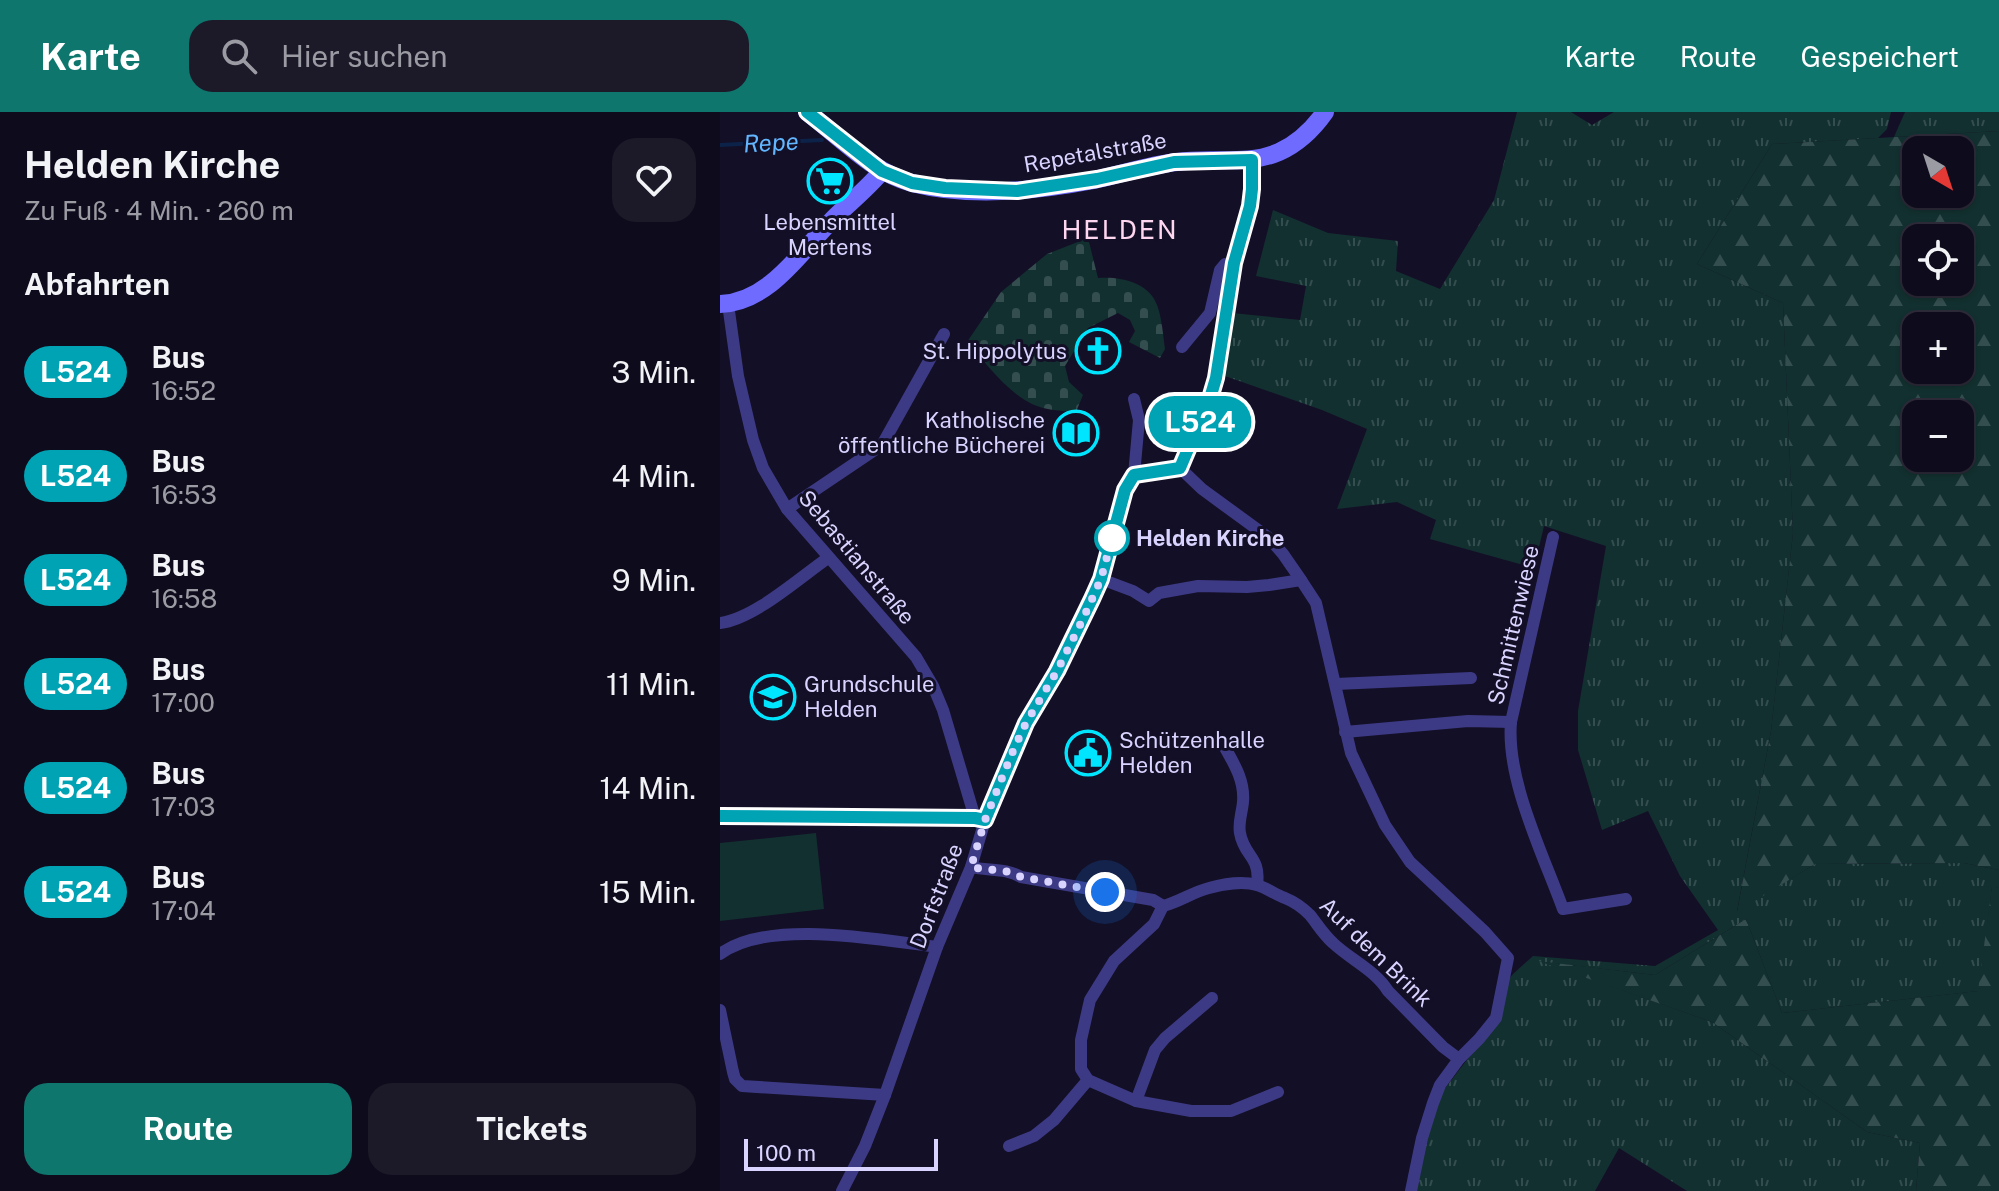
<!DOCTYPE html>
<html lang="de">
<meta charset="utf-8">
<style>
:root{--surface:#0e0b1c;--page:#1c1929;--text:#f1f3f6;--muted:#9b9ba3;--line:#2e2b3b;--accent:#0f766e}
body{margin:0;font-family:"Public Sans",sans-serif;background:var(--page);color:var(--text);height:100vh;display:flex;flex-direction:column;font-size:30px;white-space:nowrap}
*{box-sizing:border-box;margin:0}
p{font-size:26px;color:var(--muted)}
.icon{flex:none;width:44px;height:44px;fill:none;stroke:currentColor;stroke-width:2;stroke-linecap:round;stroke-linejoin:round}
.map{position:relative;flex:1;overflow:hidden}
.side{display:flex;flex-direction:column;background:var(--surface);width:720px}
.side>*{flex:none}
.badge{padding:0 16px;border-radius:26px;font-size:28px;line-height:52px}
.needle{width:52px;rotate:141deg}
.buttons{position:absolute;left:1182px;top:24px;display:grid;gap:16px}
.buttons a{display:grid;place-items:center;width:72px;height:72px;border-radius:16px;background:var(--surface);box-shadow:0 2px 6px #0004,0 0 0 2px var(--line);font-size:40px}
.scale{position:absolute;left:24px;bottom:20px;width:194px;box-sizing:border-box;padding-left:8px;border:4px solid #d9d4ff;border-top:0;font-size:22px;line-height:28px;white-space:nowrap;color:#d9d4ff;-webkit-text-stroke:6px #130f26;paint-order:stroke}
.you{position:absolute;width:40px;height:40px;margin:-20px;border:6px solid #fff;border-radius:50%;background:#1a73e8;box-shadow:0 0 0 12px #1a73e833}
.map>.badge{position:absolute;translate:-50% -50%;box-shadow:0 0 0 4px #fff}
h2{padding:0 24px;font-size:30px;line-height:72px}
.round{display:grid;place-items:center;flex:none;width:84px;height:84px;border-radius:24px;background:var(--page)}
.overview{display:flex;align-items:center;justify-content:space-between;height:136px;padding:0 24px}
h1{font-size:38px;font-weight:700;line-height:60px}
.button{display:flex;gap:16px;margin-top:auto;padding:16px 24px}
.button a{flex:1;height:92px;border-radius:24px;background:var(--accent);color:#fff;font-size:32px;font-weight:700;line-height:92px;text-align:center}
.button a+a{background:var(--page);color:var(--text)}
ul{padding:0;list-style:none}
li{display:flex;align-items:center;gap:24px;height:104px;padding:0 24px}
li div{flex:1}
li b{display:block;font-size:30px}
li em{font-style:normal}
li .badge{min-width:88px;font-weight:700;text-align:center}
header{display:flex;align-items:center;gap:48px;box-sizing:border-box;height:112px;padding:0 40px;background:var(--accent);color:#fff}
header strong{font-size:38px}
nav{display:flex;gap:44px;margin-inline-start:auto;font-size:28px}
.search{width:560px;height:72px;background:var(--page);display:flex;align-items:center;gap:20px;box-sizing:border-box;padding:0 28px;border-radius:24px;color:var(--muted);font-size:30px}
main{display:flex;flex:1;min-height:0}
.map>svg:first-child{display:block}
</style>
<header>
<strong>Karte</strong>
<div class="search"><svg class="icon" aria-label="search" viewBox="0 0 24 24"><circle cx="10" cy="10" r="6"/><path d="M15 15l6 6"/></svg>Hier suchen</div>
<nav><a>Karte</a><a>Route</a><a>Gespeichert</a></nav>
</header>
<main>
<section class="side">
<div class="overview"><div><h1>Helden Kirche</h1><p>Zu Fuß · 4 Min. · 260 m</p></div><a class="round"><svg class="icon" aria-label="heart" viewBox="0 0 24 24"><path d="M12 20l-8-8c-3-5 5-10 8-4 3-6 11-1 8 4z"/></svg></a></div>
<h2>Abfahrten</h2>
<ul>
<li><span class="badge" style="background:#00a3b4;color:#fff">L524</span><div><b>Bus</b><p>16:52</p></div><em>3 Min.</em></li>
<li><span class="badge" style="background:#00a3b4;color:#fff">L524</span><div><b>Bus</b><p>16:53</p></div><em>4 Min.</em></li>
<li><span class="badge" style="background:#00a3b4;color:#fff">L524</span><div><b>Bus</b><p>16:58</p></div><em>9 Min.</em></li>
<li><span class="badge" style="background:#00a3b4;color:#fff">L524</span><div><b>Bus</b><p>17:00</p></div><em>11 Min.</em></li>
<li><span class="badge" style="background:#00a3b4;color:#fff">L524</span><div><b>Bus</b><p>17:03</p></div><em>14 Min.</em></li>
<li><span class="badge" style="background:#00a3b4;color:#fff">L524</span><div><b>Bus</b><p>17:04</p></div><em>15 Min.</em></li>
</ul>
<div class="button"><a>Route</a><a>Tickets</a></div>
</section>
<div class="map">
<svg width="1279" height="1079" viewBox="0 0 1279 1079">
<defs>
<pattern id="grass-tufts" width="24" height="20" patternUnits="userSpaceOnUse" patternTransform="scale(2)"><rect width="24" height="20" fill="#12302f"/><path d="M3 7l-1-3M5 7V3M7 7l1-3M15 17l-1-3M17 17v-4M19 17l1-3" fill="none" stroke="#344d4e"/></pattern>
<pattern id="forest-firs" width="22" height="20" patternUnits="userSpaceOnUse" patternTransform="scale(2)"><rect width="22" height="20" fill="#12302f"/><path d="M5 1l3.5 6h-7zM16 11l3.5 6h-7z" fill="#344d4e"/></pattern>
<pattern id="cemetery-stones" width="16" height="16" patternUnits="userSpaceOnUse" patternTransform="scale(2)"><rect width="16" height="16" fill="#12302f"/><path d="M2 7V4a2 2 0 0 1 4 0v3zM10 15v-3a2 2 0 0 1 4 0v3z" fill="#344d4e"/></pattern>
</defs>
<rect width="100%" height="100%" fill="#130f26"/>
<g fill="url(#grass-tufts)">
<path d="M797,0H851L872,13L894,0H1171L1167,17L1158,26L1052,32L977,152L1063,191L1073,421L1051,619L1017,799L1095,752L1244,751L1279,758V776L1272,775L1259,879L1062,901L1026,807L935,863L823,850L992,910L1147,1020L1200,1031L1196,1079H967L899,1036L875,1079H694L711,1006L723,979L780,905L785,872L793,862L813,844L935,854L998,818L960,764L928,699L882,718L858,638V599L886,434L824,414L814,456L710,427L716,408L677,390L617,397L647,317L602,298L502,263L512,201L580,208L586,174L536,164L553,98L608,121L678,129L676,159L720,177L774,88Z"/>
<path d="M1185,0H1279V19L1174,25Z"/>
</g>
<g fill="url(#forest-firs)" fill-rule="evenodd">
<path d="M1279,19V758L1244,751L1095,752L1017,800L1051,619L1073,421L1063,191L977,152L1052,32ZM1240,38V82H1196V38ZM1240,126V170H1196V126ZM1196,214H1240V258H1196ZM1196,302H1240V346H1196Z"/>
<path d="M1272,774L1279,776V1079H1196L1200,1031L1147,1020L992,910L818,849L935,863L1026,807L1062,901L1258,879Z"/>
</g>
<path fill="url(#cemetery-stones)" d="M368,126L378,166C399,164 429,170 437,193C442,206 443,223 445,237L440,246L409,230L415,219L410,208L398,201L368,216L345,254L349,270L363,283L356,300C341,299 325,298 312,292C288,281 264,249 247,230L281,180L327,142Z"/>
<path fill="#12302f" d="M96,721L104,797L0,809V731Z"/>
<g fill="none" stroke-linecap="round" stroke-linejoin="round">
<path stroke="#0c2248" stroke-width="4" d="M0,33L102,28"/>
<g stroke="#3d3a85" stroke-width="12">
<path d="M8,192L18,264L33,328L43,356L67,397L196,545L213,574L223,598L255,706"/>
<path d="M462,235L490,201L500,158L505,152L514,151"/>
<path d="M414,287L419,308L414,363"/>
<path d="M460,356L482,377L549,426L563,442L581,468L596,491L631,641L665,713L690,750L765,820L788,846L776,906L759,927L739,947L720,973L713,991L702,1026L691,1079"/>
<path d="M460,356L491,283L496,266L514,151L530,94L532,77V48"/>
<path d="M67,397L162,333L224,222"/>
<path d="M833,425L791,610C786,668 823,742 843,797L906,787"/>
<path d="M381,467L413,479L429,489L439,481L478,474L527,475L549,473L581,468"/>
<path d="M0,511C34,507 79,466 108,446"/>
<path d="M616,572L751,566"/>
<path d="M625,620L748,609L791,610"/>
<path d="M503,632C513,650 525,668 523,690C522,701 518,711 520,721C524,745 541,744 537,773"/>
<path d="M0,704L262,707"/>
<path d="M251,755C268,759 286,756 301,765L433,788L443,794C459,790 473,780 489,776C503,772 523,769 537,773C547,776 556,783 565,786C575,790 582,795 590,803C598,813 603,822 613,831C631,848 655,858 668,879L723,935L739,947"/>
<path d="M443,794L434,812L394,849L370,888L361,928V957L368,968L416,989L471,999H511L558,980"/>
<path d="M0,842C48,806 160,828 217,835"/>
<path d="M0,898L13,960L15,967L22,974L165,983"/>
<path d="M416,989L435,938L445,926L492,886"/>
<path d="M289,1034L314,1024L334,1008L368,968"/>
<path d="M122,1079L145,1034L165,983L217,835L251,755L269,695L306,611L337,559L363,507L381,467L405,378L414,363L460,356"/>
</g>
<g stroke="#6f6bff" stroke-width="18">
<path d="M87,0C119,24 153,61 192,71C250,86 317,79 374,68C402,62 429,53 457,50C491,45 527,54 559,40C579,31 593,17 605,0"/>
<path d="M0,192C50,190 81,139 113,107C129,91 147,77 162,59"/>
</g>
</g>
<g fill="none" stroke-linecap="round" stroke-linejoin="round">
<g stroke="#fff" stroke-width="18">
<path id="line" d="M0,704L255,706L265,708L306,611L337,559L372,487L381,467L405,378L414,363L460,356L491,283L496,266L514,151L530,94L532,77V48L454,50L377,67L297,79L225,76L192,71L162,59L87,0"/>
</g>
<use href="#line" stroke="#00a3b4" stroke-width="12"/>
<path stroke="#d9d4ff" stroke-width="8" stroke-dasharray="0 14.4" d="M385,780L301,765C286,756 268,759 251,755L265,708L293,639L306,611L337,559L363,507L381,467L392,426"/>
</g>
<defs>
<g id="supermarket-ring" transform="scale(2.3)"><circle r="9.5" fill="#130f26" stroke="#00e5ff" stroke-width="1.5"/><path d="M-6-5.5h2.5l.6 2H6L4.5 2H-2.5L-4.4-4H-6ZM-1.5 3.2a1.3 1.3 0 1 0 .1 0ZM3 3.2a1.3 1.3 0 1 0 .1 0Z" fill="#00e5ff"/></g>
<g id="church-ring" transform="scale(2.3)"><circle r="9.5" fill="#130f26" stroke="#00e5ff" stroke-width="1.5"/><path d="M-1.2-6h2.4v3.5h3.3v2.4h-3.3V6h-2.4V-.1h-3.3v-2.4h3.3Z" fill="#00e5ff"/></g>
<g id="library-ring" transform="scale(2.3)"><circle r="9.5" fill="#130f26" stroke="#00e5ff" stroke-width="1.5"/><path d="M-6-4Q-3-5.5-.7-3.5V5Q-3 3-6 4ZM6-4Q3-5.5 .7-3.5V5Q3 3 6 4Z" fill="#00e5ff"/></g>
<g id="school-ring" transform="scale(2.3)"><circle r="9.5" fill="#130f26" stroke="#00e5ff" stroke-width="1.5"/><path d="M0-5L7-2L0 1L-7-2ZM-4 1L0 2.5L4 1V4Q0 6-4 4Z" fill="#00e5ff"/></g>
<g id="civic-ring" transform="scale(2.3)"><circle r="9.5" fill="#130f26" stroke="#00e5ff" stroke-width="1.5"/><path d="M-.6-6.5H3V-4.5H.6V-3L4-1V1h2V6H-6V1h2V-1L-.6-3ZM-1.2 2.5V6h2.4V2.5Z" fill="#00e5ff"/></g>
</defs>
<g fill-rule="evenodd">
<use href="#supermarket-ring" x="110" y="69"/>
<use href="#church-ring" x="378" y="239"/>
<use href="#library-ring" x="356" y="321"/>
<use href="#school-ring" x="53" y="585"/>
<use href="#civic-ring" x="368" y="641"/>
</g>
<circle fill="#fff" stroke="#00a3b4" stroke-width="4" cx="392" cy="426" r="16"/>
<g text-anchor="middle" stroke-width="6" stroke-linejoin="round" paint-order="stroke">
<g font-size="22" fill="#d9d4ff" stroke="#130f26">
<text transform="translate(375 40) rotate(-10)" y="8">Repetalstraße</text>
<text transform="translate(137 445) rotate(50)" y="8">Sebastianstraße</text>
<text transform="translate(793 513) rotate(-77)" y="8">Schmittenwiese</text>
<text transform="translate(216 784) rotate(-69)" y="8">Dorfstraße</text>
<text transform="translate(656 840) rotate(44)" y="8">Auf dem Brink</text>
</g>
<g font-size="22" fill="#d9d4ff" stroke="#130f26" text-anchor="end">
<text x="110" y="118" text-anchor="middle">Lebensmittel<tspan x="110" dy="25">Mertens</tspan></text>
<text x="347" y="247">St. Hippolytus</text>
<text x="325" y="316">Katholische<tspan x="325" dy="25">öffentliche Bücherei</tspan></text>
<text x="84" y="580" text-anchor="start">Grundschule<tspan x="84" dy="25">Helden</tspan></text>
<text x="399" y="636" text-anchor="start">Schützenhalle<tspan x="399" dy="25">Helden</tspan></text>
</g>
<g font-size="22" font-weight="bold" fill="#d9d4ff" stroke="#130f26" text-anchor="start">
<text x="416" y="434">Helden Kirche</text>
</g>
<g font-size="24" font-style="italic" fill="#62b6ff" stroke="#130f26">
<text transform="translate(51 31) rotate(-3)" y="8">Repe</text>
</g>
<g font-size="26" letter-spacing="2" fill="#ffd6f0" stroke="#130f26">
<text x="400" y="127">HELDEN</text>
</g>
</g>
</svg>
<div class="buttons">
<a><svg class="needle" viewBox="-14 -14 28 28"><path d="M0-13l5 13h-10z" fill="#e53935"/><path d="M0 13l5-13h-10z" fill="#9b9ba3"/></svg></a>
<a><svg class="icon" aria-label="locate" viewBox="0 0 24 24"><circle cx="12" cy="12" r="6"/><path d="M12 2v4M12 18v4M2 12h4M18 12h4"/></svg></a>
<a>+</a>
<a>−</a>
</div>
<div class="scale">100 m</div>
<div class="you" style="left:385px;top:780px"></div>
<b class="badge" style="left:480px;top:310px;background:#00a3b4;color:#fff">L524</b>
</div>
</main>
